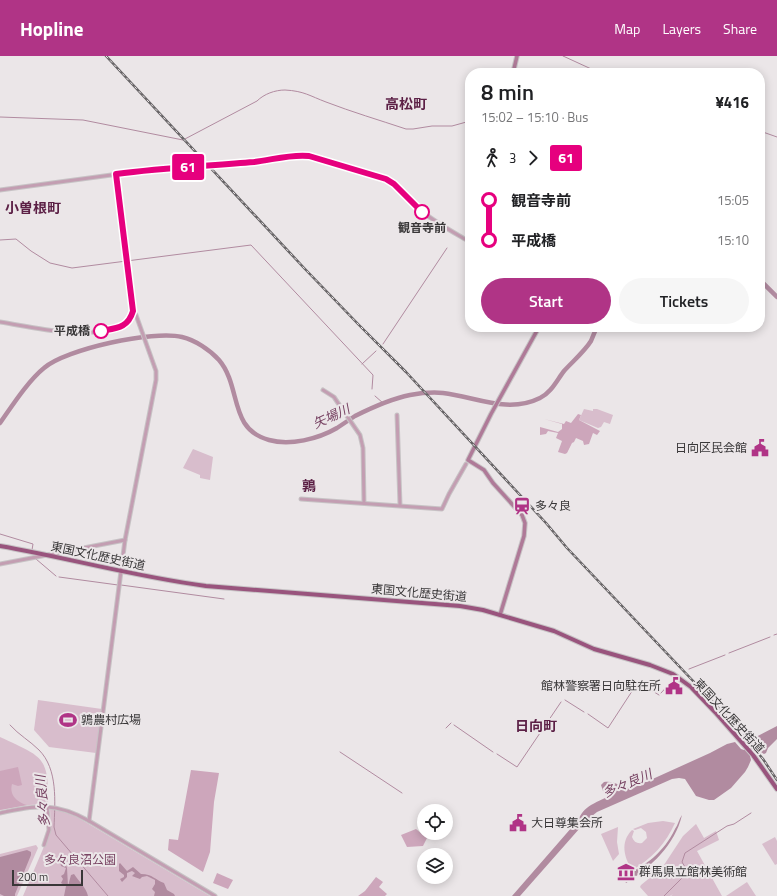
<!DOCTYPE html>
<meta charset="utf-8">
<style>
:root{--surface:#fff;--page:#f6f6f6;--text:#202124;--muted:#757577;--accent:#b03486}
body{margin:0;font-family:"Titillium Web","Noto Sans JP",sans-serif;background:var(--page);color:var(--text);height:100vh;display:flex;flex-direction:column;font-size:15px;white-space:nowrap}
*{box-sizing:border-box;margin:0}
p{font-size:13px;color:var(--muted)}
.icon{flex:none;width:22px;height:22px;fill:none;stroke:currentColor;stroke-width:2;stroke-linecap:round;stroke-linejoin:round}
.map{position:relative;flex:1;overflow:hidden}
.drawer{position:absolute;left:465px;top:12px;width:300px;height:264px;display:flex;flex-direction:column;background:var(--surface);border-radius:16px;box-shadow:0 2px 10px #0003}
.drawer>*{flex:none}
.badge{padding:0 8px;border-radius:3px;font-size:14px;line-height:26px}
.controls{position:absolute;left:417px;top:748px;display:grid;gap:8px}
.controls a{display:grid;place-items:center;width:36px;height:36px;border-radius:50%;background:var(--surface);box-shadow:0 2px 10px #0003;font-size:20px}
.scale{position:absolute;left:12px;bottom:10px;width:71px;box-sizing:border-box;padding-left:4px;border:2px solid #393738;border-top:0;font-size:11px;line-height:14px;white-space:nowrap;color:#393738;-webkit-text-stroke:3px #ebe6e8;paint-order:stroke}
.map>.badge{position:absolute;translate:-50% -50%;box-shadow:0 0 0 2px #fff}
.legs{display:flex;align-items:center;gap:6px;height:44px;padding:0 16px;font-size:13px}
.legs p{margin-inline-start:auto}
.headline{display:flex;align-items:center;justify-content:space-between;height:68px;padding:0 16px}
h1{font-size:22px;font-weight:600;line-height:30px}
.primary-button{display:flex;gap:8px;margin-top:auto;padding:8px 16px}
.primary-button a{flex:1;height:46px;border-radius:24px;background:var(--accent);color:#fff;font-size:16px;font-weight:600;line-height:46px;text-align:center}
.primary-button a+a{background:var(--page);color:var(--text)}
ul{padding:0 16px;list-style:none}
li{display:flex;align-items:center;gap:14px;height:40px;font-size:15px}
li i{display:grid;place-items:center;width:6px;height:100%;margin:0 5px;background:currentColor}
li i::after{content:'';width:10px;height:10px;margin:-5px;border:3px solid;border-radius:50%;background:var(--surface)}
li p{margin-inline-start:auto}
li:first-child i{background:linear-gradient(#0000 50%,currentColor 0)}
li:last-child i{background:linear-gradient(currentColor 50%,#0000 0)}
header{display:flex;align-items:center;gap:24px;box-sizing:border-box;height:56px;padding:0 20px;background:var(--accent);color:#fff}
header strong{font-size:19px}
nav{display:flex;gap:22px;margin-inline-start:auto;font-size:14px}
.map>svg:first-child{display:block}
</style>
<header>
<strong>Hopline</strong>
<nav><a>Map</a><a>Layers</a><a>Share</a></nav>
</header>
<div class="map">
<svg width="777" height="840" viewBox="0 0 777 840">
<rect width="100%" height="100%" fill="#ebe6e8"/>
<g fill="#d8bdcc">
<path d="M584,353L593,355V353H597L613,359L610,368L604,366L601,371L598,372L579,364Z"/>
<path d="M193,393L213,401L210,424L200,422V419L183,412Z"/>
<path d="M38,644L102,653L96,697L49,691L34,674Z"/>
<path d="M0,681C42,701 49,699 48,748L29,749L0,754Z"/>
<path d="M50,753L61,755L77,761L210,840H23L51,774Z"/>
<path d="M663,765L675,767C666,787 652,803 632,814C624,801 620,786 632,774L634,775L632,781C634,786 637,788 642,787L647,782L646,776L641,772L635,774L633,773L648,767Z"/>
<path d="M696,768L704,782L716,775L719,784L697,795L722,840H671L673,838L670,840H648L640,831L641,829L662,812L683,780Z"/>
<path d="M618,771L617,786L619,798L613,805L601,778Z"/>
<path d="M775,781L777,785V808L775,809L762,788Z"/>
<path d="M36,789L38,792L17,840H0V798Z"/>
<path d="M747,826L756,840H726Z"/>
</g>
<g fill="#cda6bb">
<path d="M578,358L581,359L579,364L600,375L597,379L593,377L589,388L584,389L583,385L576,382L574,386L572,387L567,397L565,398L558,396L562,385L556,382L558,377L548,375L546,378L540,379V371L558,376L562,373V368L544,363L564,368L566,365L571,367Z"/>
<path d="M18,711L22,729L18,730L12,728C9,739 17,746 27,749L0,754V715Z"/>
<path d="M191,714L219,717L214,746L210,796L203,816L168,794L169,783L178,784Z"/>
<path d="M416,773L427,782L423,790L407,791L401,779Z"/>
<path d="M217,817L233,824L228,833L213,827Z"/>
<path d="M376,821L383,826L379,831L387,838L385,840H358L365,835Z"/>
</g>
<g fill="#b18ba0">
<path d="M777,670V683L768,692L766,697L764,698L758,694L750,700L751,704L748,711L745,716L731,732L714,744H709L696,740L685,723L679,722L672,723L597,756L587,764L520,840H512L579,763C584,748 602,745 615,737V735L613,734L609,736L603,735L601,729L604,726C613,724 621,731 630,731C636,731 640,726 646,726L710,697L727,688L735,686L741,693L744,694L752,688V683Z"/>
<path d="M682,759C675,789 651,811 626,827L623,820C646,810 664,796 675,773C678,769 679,763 682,759Z"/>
<path d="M27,794L31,796V799L15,838V840H4L0,838V801Z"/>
<path d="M62,803L64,804L67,812L68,830L71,819L74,818C79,826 86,831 88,840H64L66,830L61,827L63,823L61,820L64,818L66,812L61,810L60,805Z"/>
<path d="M120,807L127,815L133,811L141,818C153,818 155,824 164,827L167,834L174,838L175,840H154L155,836L152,833L155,828V824L147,820L142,821L140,823L132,820L135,817L132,815L127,817V821L122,826L120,823L124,821V819L119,815V808Z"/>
</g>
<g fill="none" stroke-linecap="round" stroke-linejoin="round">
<g stroke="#b18ba0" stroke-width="1">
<path d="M563,0L600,17"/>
<path d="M0,61L83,64L183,84L257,45C264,38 275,34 285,34C304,35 310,40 326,46C352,56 379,64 406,73H413L432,70H452L470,65"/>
<path d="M760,75L777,81"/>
<path d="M0,184L16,183L31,195L50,207L72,212L251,189L373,319L372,333"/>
<path d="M383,288L447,192"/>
<path d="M362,308L376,295"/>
<path d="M375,340L383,347"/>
<path d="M0,478L33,488L32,494"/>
<path d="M36,503L56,520"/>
<path d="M59,521L118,529"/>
<path d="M121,529L224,543"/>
<path d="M774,579L777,578"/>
<path d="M729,597L770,581"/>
<path d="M689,613L725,599"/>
<path d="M661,637L674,623"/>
<path d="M565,644L584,656"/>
<path d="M588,658L608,672L638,626L659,639"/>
<path d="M10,669C19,679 30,685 39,694C58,713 55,746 54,771L56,779L108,840"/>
<path d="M454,669L493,696"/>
<path d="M446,672L451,667"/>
<path d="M340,696L402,737"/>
<path d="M497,698L517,711L561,646"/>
<path d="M664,840L688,816L682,806L685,797L727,770L734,768L751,757"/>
</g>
<g stroke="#b18ba0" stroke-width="4.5">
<path d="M760,224L777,241"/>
<path d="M0,367C12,350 28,325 44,312C66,293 153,274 182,281C195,284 210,294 219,304C242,331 228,373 269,384C290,390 318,383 337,372C343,368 349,364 355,360C373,351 390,343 410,339C421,337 432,336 443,337C476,341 508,358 540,342C551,337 557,324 564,315C573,305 584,296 591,285C593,280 595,275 597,271"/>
</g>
<g stroke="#c7c3c5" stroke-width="5">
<g id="tertiary">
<path d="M0,134L141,115L255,106L296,100L309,99L386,123C399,131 408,144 420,154C436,167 453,176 470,186"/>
<path d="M0,266C37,272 75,282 112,273C116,272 121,271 124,269C130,266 133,257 133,251L116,118"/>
<path d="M323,334L334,341L338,347L360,379L363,392L364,447"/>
<path d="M397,359L400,449"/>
<path d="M301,443L442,453L449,438L466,408"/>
<path d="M0,508L125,484"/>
<path d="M0,757C36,749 56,746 89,765L215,840"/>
<path d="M89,765L125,484L156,324V315L136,259L133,255"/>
<path d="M44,789L49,774L47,751"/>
</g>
</g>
<g stroke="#c7c3c5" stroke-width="5.5">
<g id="secondary">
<path d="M513,17L517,0"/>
<path d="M500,559L524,480L525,467L522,459L493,427L484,414L468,404L491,358L539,271"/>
</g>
</g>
<g stroke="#c7c3c5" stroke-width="6">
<path id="trunk" d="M0,490C69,502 136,521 206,530L460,550L483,554L554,575L594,593L650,609L673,618L691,631L715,656L753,699L777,733"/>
</g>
<use href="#tertiary" stroke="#c39eb2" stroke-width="3"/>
<use href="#secondary" stroke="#af7a98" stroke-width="3.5"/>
<use href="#trunk" stroke="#99547d" stroke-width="4"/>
<g stroke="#666365" stroke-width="2.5">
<path id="rail" d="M106,0L305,213L359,269L406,316L546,467L567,492L732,666L763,703L777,724"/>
</g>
<use href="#rail" stroke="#ebe6e8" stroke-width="1" stroke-dasharray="3" stroke-linecap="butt"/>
</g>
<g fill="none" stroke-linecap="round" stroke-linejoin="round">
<g stroke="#fff" stroke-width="9">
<path id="line-1" d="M101,275C117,272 128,272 133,255L116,118C162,112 208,110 254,106C272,104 290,98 309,100L386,123L394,128L422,156"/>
</g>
<use href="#line-1" stroke="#e6007e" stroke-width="6"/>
</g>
<defs>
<g id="civic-bare" transform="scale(1.38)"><path d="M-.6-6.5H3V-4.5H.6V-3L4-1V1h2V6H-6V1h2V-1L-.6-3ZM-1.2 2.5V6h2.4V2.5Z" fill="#b03486" stroke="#ebe6e8" stroke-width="2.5" paint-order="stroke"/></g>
<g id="station-bare" transform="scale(1.38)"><path d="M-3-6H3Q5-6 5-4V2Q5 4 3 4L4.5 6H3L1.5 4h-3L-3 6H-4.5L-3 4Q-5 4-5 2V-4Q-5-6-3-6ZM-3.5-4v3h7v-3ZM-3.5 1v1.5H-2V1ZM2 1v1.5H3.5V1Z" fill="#b03486" stroke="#ebe6e8" stroke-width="2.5" paint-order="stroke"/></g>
<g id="stadium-bare" transform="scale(1.38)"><path d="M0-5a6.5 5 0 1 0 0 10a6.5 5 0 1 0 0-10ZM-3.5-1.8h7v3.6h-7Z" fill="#b03486" stroke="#ebe6e8" stroke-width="2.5" paint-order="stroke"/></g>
<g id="museum-bare" transform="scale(1.38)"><path d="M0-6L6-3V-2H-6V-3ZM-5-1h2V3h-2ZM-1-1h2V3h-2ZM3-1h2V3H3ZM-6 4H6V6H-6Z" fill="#b03486" stroke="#ebe6e8" stroke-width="2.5" paint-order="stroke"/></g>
</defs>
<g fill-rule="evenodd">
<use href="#civic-bare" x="760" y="392"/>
<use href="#station-bare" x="522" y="450"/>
<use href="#civic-bare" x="674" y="630"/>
<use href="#stadium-bare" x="68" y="664"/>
<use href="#civic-bare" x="518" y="767"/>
<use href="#museum-bare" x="626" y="816"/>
</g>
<g fill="#fff" stroke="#e6007e" stroke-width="2">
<circle cx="422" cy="156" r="7"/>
<circle cx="101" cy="275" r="7"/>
</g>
<g text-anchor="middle" stroke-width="4" stroke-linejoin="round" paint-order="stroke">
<g font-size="12" font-weight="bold" fill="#393738" stroke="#ebe6e8">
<text x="422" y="176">観音寺前</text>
<text x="90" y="279" text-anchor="end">平成橋</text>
</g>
<g font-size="12" fill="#393738" stroke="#ebe6e8" text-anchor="start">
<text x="747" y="396" text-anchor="end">日向区民会館</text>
<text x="535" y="454">多々良</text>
<text x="661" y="634" text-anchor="end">館林警察署日向駐在所</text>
<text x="81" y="668">鶉農村広場</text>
<text x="531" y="771">大日尊集会所</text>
<text x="639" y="820">群馬県立館林美術館</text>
</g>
<g font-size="12" fill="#393738" stroke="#ebe6e8">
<text transform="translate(98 500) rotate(12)" y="4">東国文化歴史街道</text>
<text transform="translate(419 537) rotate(5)" y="4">東国文化歴史街道</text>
<text transform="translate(729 660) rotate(47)" y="4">東国文化歴史街道</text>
</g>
<g font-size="12" fill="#794463" stroke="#ebe6e8">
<text x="80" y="808">多々良沼公園</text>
</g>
<g font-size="13" font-style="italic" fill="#774262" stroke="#ebe6e8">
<text transform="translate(331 360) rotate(-25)" y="5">矢場川</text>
<text transform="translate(627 727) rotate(-23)" y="5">多々良川</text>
<text transform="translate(42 745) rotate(-95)" y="5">多々良川</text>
</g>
<g font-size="14" font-weight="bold" fill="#5c2046" stroke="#ebe6e8">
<text x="406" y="53">高松町</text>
<text x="33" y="157">小曽根町</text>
<text x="309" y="435">鶉</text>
<text x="536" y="675">日向町</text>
</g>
</g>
</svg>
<div class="controls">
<a><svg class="icon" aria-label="locate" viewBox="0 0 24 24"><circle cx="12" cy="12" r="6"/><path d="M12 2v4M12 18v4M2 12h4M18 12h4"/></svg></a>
<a><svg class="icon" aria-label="layers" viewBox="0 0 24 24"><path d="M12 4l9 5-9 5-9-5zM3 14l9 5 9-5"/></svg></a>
</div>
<div class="scale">200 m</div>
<b class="badge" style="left:188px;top:111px;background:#e6007e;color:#fff">61</b>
<section class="drawer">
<div class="headline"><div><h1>8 min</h1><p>15:02 – 15:10 · Bus</p></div><b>¥416</b></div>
<div class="legs"><svg class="icon" aria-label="walk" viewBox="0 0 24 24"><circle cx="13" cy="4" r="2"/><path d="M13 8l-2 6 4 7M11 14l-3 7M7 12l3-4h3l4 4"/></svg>3<svg class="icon" aria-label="forward" viewBox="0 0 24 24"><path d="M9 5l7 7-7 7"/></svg><b class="badge" style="background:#e6007e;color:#fff">61</b></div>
<ul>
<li><i style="color:#e6007e"></i><b>観音寺前</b><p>15:05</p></li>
<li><i style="color:#e6007e"></i><b>平成橋</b><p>15:10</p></li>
</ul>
<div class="primary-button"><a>Start</a><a>Tickets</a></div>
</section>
</div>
